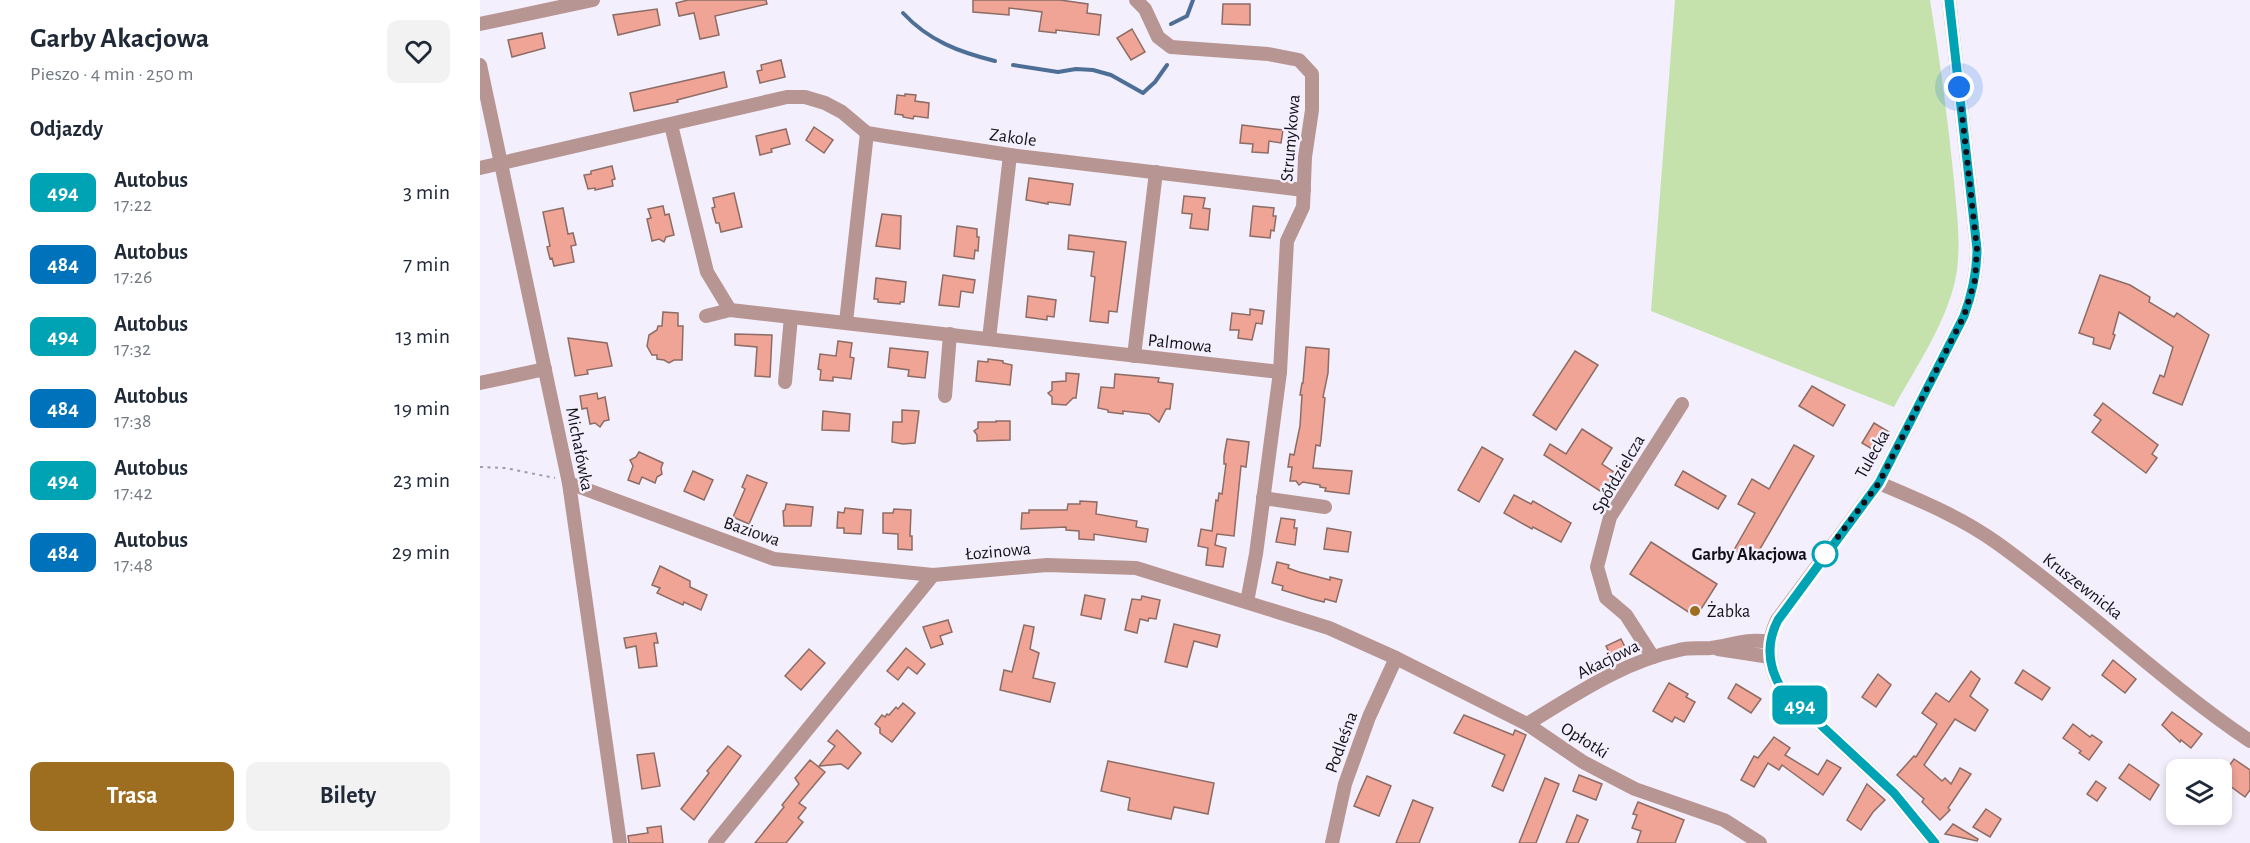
<!DOCTYPE html>
<html lang="pl">
<meta charset="utf-8">
<style>
:root{--surface:#fff;--page:#f2f2f3;--text:#1f2937;--muted:#747a83;--accent:#9d6d20}
body{margin:0;font-family:"Alegreya Sans",sans-serif;background:var(--page);color:var(--text);height:100vh;display:flex;flex-direction:column;font-size:22px;white-space:nowrap}
*{box-sizing:border-box;margin:0}
p{font-size:20px;color:var(--muted)}
.icon{flex:none;width:33px;height:33px;fill:none;stroke:currentColor;stroke-width:2;stroke-linecap:round;stroke-linejoin:round}
.map{position:relative;flex:1;overflow:hidden}
.sheet{display:flex;flex-direction:column;background:var(--surface);width:480px}
.sheet>*{flex:none}
.badge{padding:0 12px;border-radius:9px;font-size:21px;line-height:39px}
.controls{position:absolute;left:1686px;top:759px;display:grid;gap:12px}
.controls a{display:grid;place-items:center;width:66px;height:66px;border-radius:12px;background:var(--surface);box-shadow:0 3px 9px #0003;font-size:30px}
.you{position:absolute;width:30px;height:30px;margin:-15px;border:4px solid #fff;border-radius:50%;background:#1a73e8;box-shadow:0 0 0 9px #1a73e833}
.map>.badge{position:absolute;translate:-50% -50%;box-shadow:0 0 0 3px #fff}
h2{padding:0 30px;font-size:22px;line-height:54px}
.round{display:grid;place-items:center;flex:none;width:63px;height:63px;border-radius:12px;background:var(--page)}
.headline{display:flex;align-items:center;justify-content:space-between;height:102px;padding:0 30px}
h1{font-size:28px;font-weight:700;line-height:45px}
.button{display:flex;gap:12px;margin-top:auto;padding:12px 30px}
.button a{flex:1;height:69px;border-radius:12px;background:var(--accent);color:#fff;font-size:24px;font-weight:700;line-height:69px;text-align:center}
.button a+a{background:var(--page);color:var(--text)}
ul{padding:0;list-style:none}
li{display:flex;align-items:center;gap:18px;height:72px;padding:0 30px}
li div{flex:1}
li b{display:block;font-size:22px}
li em{font-style:normal}
li .badge{min-width:66px;font-weight:700;text-align:center}
main{display:flex;flex:1;min-height:0}
.map>svg:first-child{display:block}
</style>
<main>
<section class="sheet">
<div class="headline"><div><h1>Garby Akacjowa</h1><p>Pieszo · 4 min · 250 m</p></div><a class="round"><svg class="icon" aria-label="heart" viewBox="0 0 24 24"><path d="M12 20l-8-8c-3-5 5-10 8-4 3-6 11-1 8 4z"/></svg></a></div>
<h2>Odjazdy</h2>
<ul>
<li><span class="badge" style="background:#00a3b4;color:#fff">494</span><div><b>Autobus</b><p>17:22</p></div><em>3 min</em></li>
<li><span class="badge" style="background:#0072bc;color:#fff">484</span><div><b>Autobus</b><p>17:26</p></div><em>7 min</em></li>
<li><span class="badge" style="background:#00a3b4;color:#fff">494</span><div><b>Autobus</b><p>17:32</p></div><em>13 min</em></li>
<li><span class="badge" style="background:#0072bc;color:#fff">484</span><div><b>Autobus</b><p>17:38</p></div><em>19 min</em></li>
<li><span class="badge" style="background:#00a3b4;color:#fff">494</span><div><b>Autobus</b><p>17:42</p></div><em>23 min</em></li>
<li><span class="badge" style="background:#0072bc;color:#fff">484</span><div><b>Autobus</b><p>17:48</p></div><em>29 min</em></li>
</ul>
<div class="button"><a>Trasa</a><a>Bilety</a></div>
</section>
<div class="map">
<svg width="1770" height="843" viewBox="0 0 1770 843">
<rect width="100%" height="100%" fill="#f3effc"/>
<path fill="#c5e2ac" d="M1195,0H1450C1460,60 1468,120 1474,181C1477,216 1483,255 1473,289C1461,331 1435,369 1414,407L1171,311Z"/>
<g fill="none" stroke-linecap="round" stroke-linejoin="round">
<g stroke="#4e6f95" stroke-width="4">
<path d="M423,13C449,41 479,52 515,61"/>
<path d="M691,24L707,16L713,0"/>
<path d="M533,65L578,72L596,69L613,70L631,75L663,93L675,82L687,65"/>
</g>
</g>
<g fill="#efa496" stroke="#8c6c65" stroke-width="1.5">
<path d="M208,0H286L287,4L235,16L239,35L220,39L214,13L199,16L196,3Z"/>
<path d="M493,0H580L608,4L607,13L621,15L619,35L576,30V33L559,31L562,12L529,8V15L493,12Z"/>
<path d="M743,4H770V25L742,24Z"/>
<path d="M177,9L180,25L138,35L133,15Z"/>
<path d="M652,29L665,52L651,60L637,38Z"/>
<path d="M62,33L65,48L32,57L28,40Z"/>
<path d="M301,60L305,77L280,83L277,71L282,70L281,65Z"/>
<path d="M244,72L247,87L197,100L198,102L154,111L150,93Z"/>
<path d="M425,94L436,95L435,101L449,103L448,118L434,116L433,119L423,117V115L415,114L417,95L425,96Z"/>
<path d="M762,125L803,130L801,143L789,141L788,153L772,152L773,144L760,143Z"/>
<path d="M334,127L353,140L344,153L326,140Z"/>
<path d="M306,129L310,144L291,149L292,152L280,155L276,136Z"/>
<path d="M132,166L135,179L132,180L133,186L115,190V188L108,189L104,175L111,174V171Z"/>
<path d="M549,178L593,184L590,205L568,202V204L546,200Z"/>
<path d="M254,193L262,227L241,232L239,223H236L232,208L235,207L233,198Z"/>
<path d="M704,196L725,198L723,208L730,209L728,230L710,228L712,214L702,213Z"/>
<path d="M183,206L185,215L189,214L194,235L186,237L184,242L179,239L172,241L167,219L171,218L168,209Z"/>
<path d="M773,206L794,208L793,216H796L794,231L791,230L790,238L770,236Z"/>
<path d="M83,208L88,234L93,233L96,245L91,246L94,262L74,266L72,258L70,259L67,247L70,246L63,212Z"/>
<path d="M402,214L421,216L420,249L396,246Z"/>
<path d="M477,226L497,229V237H499L498,251L495,250L494,259L474,256Z"/>
<path d="M589,235L646,242L637,312L629,311L628,323L610,321L615,277L611,276L614,252L588,249Z"/>
<path d="M463,275L495,280L493,293L481,291L479,307L459,305Z"/>
<path d="M1620,275L1650,285L1670,297L1669,302L1694,317L1697,313L1729,335L1702,405L1673,393L1680,375L1684,377L1693,347L1639,312L1633,334L1635,335L1630,349L1613,344L1614,338L1599,333Z"/>
<path d="M396,278L426,282L424,302H420V304L398,302V299H394Z"/>
<path d="M548,296L576,300L574,317L567,316V320L546,317Z"/>
<path d="M770,309L784,311L782,324L776,323L772,340L758,338L759,330H750L752,313L770,315Z"/>
<path d="M183,312L198,313V326H203L202,360H194L189,363L184,360L177,359V355H172L167,346L169,335L177,330L178,326H182Z"/>
<path d="M255,334L292,335L290,377L275,376L277,347L255,345Z"/>
<path d="M88,338L127,343L132,366L107,370L108,374L95,376Z"/>
<path d="M358,341L372,343L370,357L374,358L371,379L353,377V381L340,380L341,370L338,369L340,354L356,356Z"/>
<path d="M826,347L849,349L848,373L843,397L845,398L841,440L840,446L836,445L833,468L872,471L869,494L845,491L846,488L840,487V485L823,482L819,485L816,481H810L812,467H808L810,454L814,455L820,426L822,395H820L822,383H823Z"/>
<path d="M410,348L448,352L445,378L428,376L429,370L408,367Z"/>
<path d="M1095,351L1118,365L1076,430L1053,415Z"/>
<path d="M508,359L523,361V363L532,365L530,385L496,381L498,361L508,362Z"/>
<path d="M586,373L599,374L596,398H593L586,405L572,404V397L568,393L572,390V382L586,381Z"/>
<path d="M635,374L679,378L678,382L693,384L690,409H686L679,422L669,414L643,411V414L628,412V410L618,408L621,387L634,388Z"/>
<path d="M1332,386L1365,405L1353,426L1319,406Z"/>
<path d="M117,393L118,399L125,397L129,420L124,421L120,427L115,423L110,424L107,408L102,409L100,396Z"/>
<path d="M1623,403L1678,445L1672,454L1677,458L1666,473L1612,432L1621,420L1614,415Z"/>
<path d="M422,410L439,411L435,443L423,444L412,442L413,422H422Z"/>
<path d="M343,411L370,414L369,431L342,430Z"/>
<path d="M516,421H530V440L497,441V435L494,431L498,428V422H516Z"/>
<path d="M1394,423L1409,432L1397,452L1382,443Z"/>
<path d="M1102,429L1132,448L1122,464L1144,479L1131,498L1064,455L1070,444L1086,454Z"/>
<path d="M747,439L769,442L766,467L761,466L754,536L737,534L735,545L746,548L743,567L726,565L728,548L718,546L721,529L732,531L736,500L738,501L739,493L742,494L746,464H744V456Z"/>
<path d="M1314,445L1334,456L1273,561L1254,550L1275,513L1258,504L1272,479L1289,489Z"/>
<path d="M1002,447L1023,459L999,502L978,490Z"/>
<path d="M159,452L183,463L181,468L182,474L177,477L175,483L162,477L159,484L148,480L153,466L150,460L156,457Z"/>
<path d="M213,471L233,480L224,500L204,491Z"/>
<path d="M1203,471L1246,496L1238,509L1195,485Z"/>
<path d="M267,475L287,483L269,524L253,517L265,489L262,487Z"/>
<path d="M1034,495L1051,504L1053,501L1091,523L1081,542L1053,527L1052,529L1024,513Z"/>
<path d="M600,501L617,502L616,514L657,521L656,527L668,529L666,542L614,534V540L599,539V531L586,530V527L541,529L542,513H549V510H587L588,504H600Z"/>
<path d="M306,504L333,507L331,526H304L303,511L305,510Z"/>
<path d="M365,508L383,510L381,534L364,533V528H357L358,512L364,513Z"/>
<path d="M414,509L431,510L430,536H432V550L418,549V534L403,533V513H413Z"/>
<path d="M801,518L815,520L814,528H817L815,545L796,542Z"/>
<path d="M847,528L871,532L868,552L844,549Z"/>
<path d="M1171,542L1237,584L1216,617L1150,574Z"/>
<path d="M797,562L809,565L808,568L819,572L850,580V577L862,580L856,602L845,599L844,602L832,599L802,590L803,586L792,583Z"/>
<path d="M180,566L210,581V587L227,595L221,610L204,602L203,605L177,593L180,588L172,585Z"/>
<path d="M605,595L625,599L621,619L601,615Z"/>
<path d="M662,596L680,600L676,619L669,618L668,621L660,619L657,633L645,630L652,599L661,600Z"/>
<path d="M468,620L472,632L460,636L463,644L451,648L443,627Z"/>
<path d="M694,624L740,635L737,647L714,641L707,667L685,662Z"/>
<path d="M544,625L554,627L550,649L559,653L553,678L575,683L570,702L520,690L524,670L532,672Z"/>
<path d="M176,633L178,643H174L177,666L159,668L156,646L146,648L144,638Z"/>
<path d="M1141,639L1146,649L1131,656L1126,646Z"/>
<path d="M426,648L445,664L437,674L428,667L418,680L407,671Z"/>
<path d="M329,649L345,663L321,690L305,676Z"/>
<path d="M1633,660L1656,679L1645,693L1622,675Z"/>
<path d="M1543,670L1570,688L1562,700L1535,683Z"/>
<path d="M1491,671L1500,679L1490,696L1508,710L1495,731L1475,719L1444,765L1462,781L1465,778L1471,784L1480,768L1491,774L1468,808L1470,810L1460,820L1442,802L1444,799L1417,775L1434,756L1436,757L1457,724L1442,713L1456,693L1469,702Z"/>
<path d="M1398,674L1411,685L1396,707L1382,697Z"/>
<path d="M1189,683L1208,694L1206,697L1215,702L1204,722L1195,717L1192,722L1173,711Z"/>
<path d="M1256,684L1281,699L1271,713L1248,698Z"/>
<path d="M423,703L435,713L412,742L400,733V728L395,724L402,715L405,717L407,714L409,715L416,707L418,709Z"/>
<path d="M1692,712L1722,734L1711,748L1701,740L1700,742L1682,725Z"/>
<path d="M984,715L1033,735L1035,730L1046,735L1023,791L1012,786L1025,755L974,733Z"/>
<path d="M1593,724L1610,737L1612,735L1622,742L1609,760L1599,753L1601,751L1583,738Z"/>
<path d="M357,730L381,753L368,769L361,764L339,766L355,746L348,741Z"/>
<path d="M1294,737L1310,748L1305,755L1338,775L1347,760L1361,768L1343,795L1302,765L1299,770L1288,763L1274,787L1261,780L1274,756L1278,758Z"/>
<path d="M248,746L261,756L214,820L201,809L229,773L227,771Z"/>
<path d="M174,753L180,786L162,789L157,755Z"/>
<path d="M1754,759L1770,770V790L1765,797L1742,780V776Z"/>
<path d="M330,760L345,772L319,803L326,808L318,818L323,822L306,843H275L304,807L302,805L319,784L315,778Z"/>
<path d="M628,761L734,783L728,814L694,807L691,819L648,810L650,798L621,791Z"/>
<path d="M1649,764L1679,785L1670,800L1639,778Z"/>
<path d="M1099,775L1122,784L1116,800L1093,791Z"/>
<path d="M887,776L911,786L899,816L874,806Z"/>
<path d="M1065,778L1079,784L1056,843H1039Z"/>
<path d="M1616,781L1626,788L1617,801L1607,794Z"/>
<path d="M1387,784L1405,800L1393,812L1381,830L1367,820Z"/>
<path d="M933,800L953,808L939,843H916Z"/>
<path d="M1158,802L1204,820L1195,843H1157L1161,831L1152,828L1157,815L1153,814Z"/>
<path d="M1506,809L1521,819L1510,837L1493,827Z"/>
<path d="M1097,815L1108,820L1098,843H1086Z"/>
<path d="M1473,824L1498,839L1497,841L1465,834Z"/>
<path d="M181,826L183,843H149L148,836L168,833L167,828Z"/>
</g>
<g fill="none" stroke-linecap="round" stroke-linejoin="round">
<path stroke="#a09ca8" stroke-width="2" stroke-dasharray="3 4.5" stroke-linecap="butt" d="M0,467L25,468L75,478"/>
<g stroke="#b79593" stroke-width="14">
<path d="M656,0L665,9L678,37L691,47L788,54L819,60L832,74V110L825,157L823,207L807,241L800,372L776,554L767,602"/>
<path d="M0,24L113,0"/>
<path d="M0,65L89,483L140,843"/>
<path d="M191,125L227,272L250,310"/>
<path d="M0,168L307,97H325L345,103L362,112L387,133L405,136L530,155L824,190"/>
<path d="M226,316L250,310L800,372"/>
<path d="M366,322L387,133"/>
<path d="M509,339L530,155"/>
<path d="M654,356L676,172"/>
<path d="M305,382L311,317"/>
<path d="M0,383L65,369"/>
<path d="M465,396L470,334"/>
<path d="M89,483L294,559L453,575"/>
<path d="M1399,483C1439,500 1481,517 1517,543C1604,605 1681,681 1770,741"/>
<path d="M783,498L845,507"/>
<path d="M1238,649L1290,657"/>
<path d="M1173,657L1146,615L1126,598L1117,567L1130,517L1202,404"/>
<path d="M1047,724C1095,695 1142,662 1199,650C1209,647 1220,649 1231,648C1253,645 1265,638 1290,642"/>
<path d="M235,843L453,575L567,565L656,568L849,628L916,658L1047,724L1103,762L1155,789L1244,820L1280,843"/>
<path d="M852,843L865,784L889,717L916,658"/>
<path d="M1455,843L1414,793L1301,688C1288,666 1286,643 1297,620L1399,483L1484,316C1492,294 1497,273 1497,249L1469,0"/>
</g>
</g>
<g fill="none" stroke-linecap="round" stroke-linejoin="round">
<g stroke="#fff" stroke-width="14">
<path id="line" d="M1455,843L1414,793L1301,688C1288,666 1286,643 1298,620L1399,483L1484,316C1492,294 1497,273 1497,249L1469,0"/>
</g>
<use href="#line" stroke="#00a3b4" stroke-width="9"/>
<path stroke="#130f19" stroke-width="6" stroke-dasharray="0 10.8" d="M1345,554L1399,483L1484,316L1495,280L1497,249L1479,87"/>
</g>
<circle fill="#fff" stroke="#00a3b4" stroke-width="3" cx="1345" cy="554" r="12"/>
<circle fill="#9d6d20" stroke="#f3effc" stroke-width="2" cx="1215" cy="611" r="6"/>
<g text-anchor="middle" stroke-width="5" stroke-linejoin="round" paint-order="stroke">
<g font-size="18" fill="#130f19" stroke="#f3effc">
<text transform="translate(533 137) rotate(8)" y="6">Zakole</text>
<text transform="translate(810 138) rotate(-85)" y="6">Strumykowa</text>
<text transform="translate(700 343) rotate(6)" y="6">Palmowa</text>
<text transform="translate(100 449) rotate(79)" y="6">Michałówka</text>
<text transform="translate(1392 454) rotate(-61)" y="6">Tulecka</text>
<text transform="translate(1138 474) rotate(-60)" y="6">Spółdzielcza</text>
<text transform="translate(272 531) rotate(19)" y="6">Baziowa</text>
<text transform="translate(518 551) rotate(-5)" y="6">Łozinowa</text>
<text transform="translate(1603 586) rotate(38)" y="6">Kruszewnicka</text>
<text transform="translate(1128 659) rotate(-26)" y="6">Akacjowa</text>
<text transform="translate(1105 740) rotate(32)" y="6">Opłotki</text>
<text transform="translate(861 742) rotate(-70)" y="6">Podleśna</text>
</g>
<g font-size="18" font-weight="bold" fill="#130f19" stroke="#f3effc" text-anchor="end">
<text x="1327" y="560">Garby Akacjowa</text>
</g>
<g font-size="18" fill="#130f19" stroke="#f3effc" text-anchor="start">
<text x="1227" y="617">Żabka</text>
</g>
</g>
</svg>
<div class="controls">
<a><svg class="icon" aria-label="layers" viewBox="0 0 24 24"><path d="M12 4l9 5-9 5-9-5zM3 14l9 5 9-5"/></svg></a>
</div>
<div class="you" style="left:1479px;top:87px"></div>
<b class="badge" style="left:1320px;top:705px;background:#00a3b4;color:#fff">494</b>
</div>
</main>
